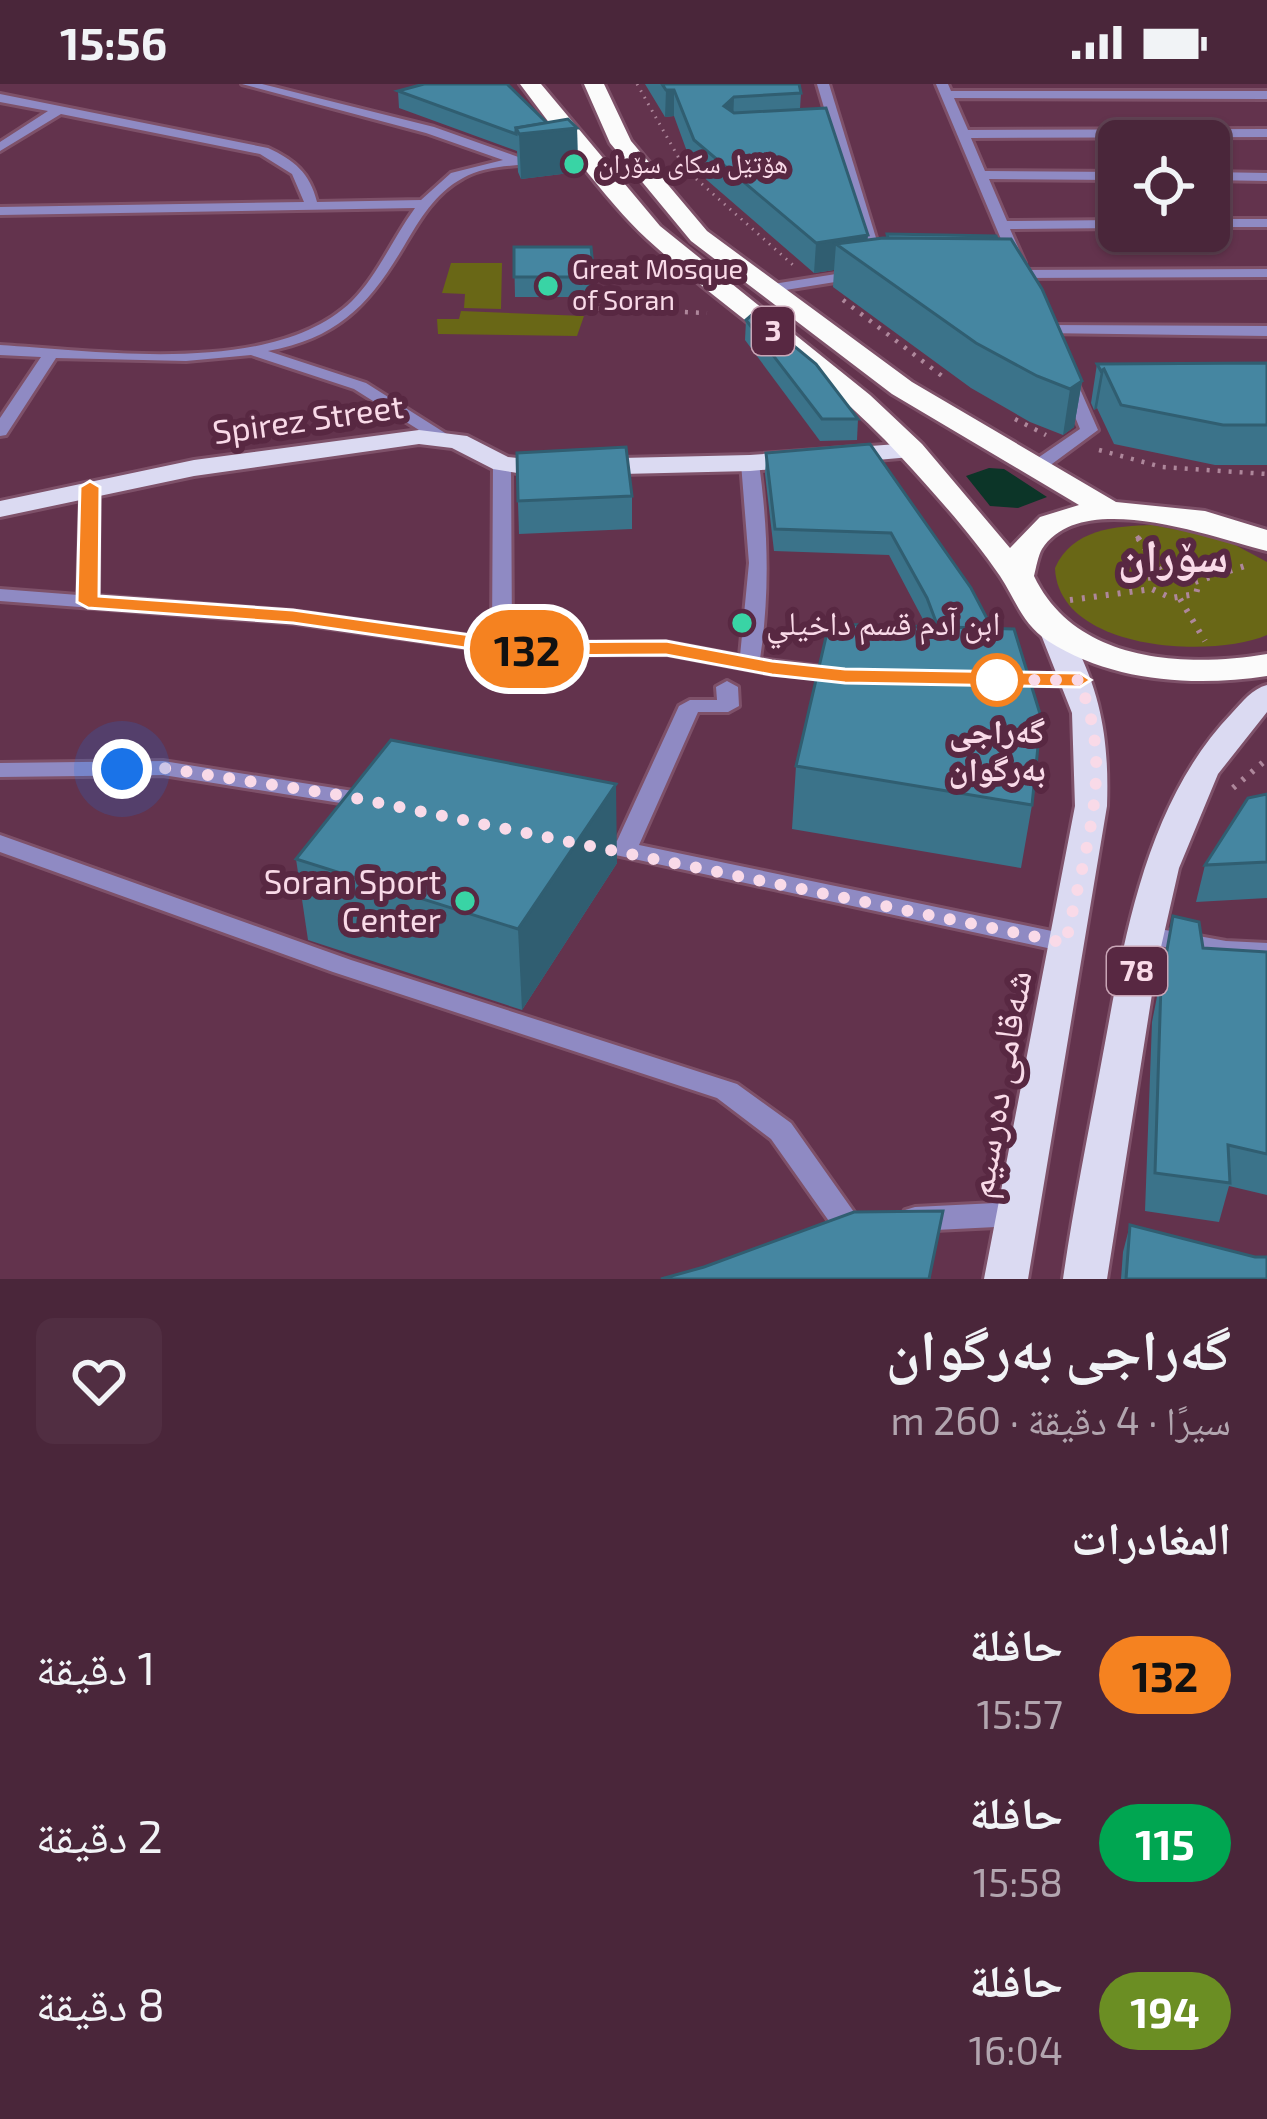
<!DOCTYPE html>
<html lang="ar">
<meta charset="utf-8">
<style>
:root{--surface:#4a263a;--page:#512e42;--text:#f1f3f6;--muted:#b2a5af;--line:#614354}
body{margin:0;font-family:"Exo 2","Noto Naskh Arabic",sans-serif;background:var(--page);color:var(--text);direction:rtl;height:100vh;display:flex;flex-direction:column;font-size:45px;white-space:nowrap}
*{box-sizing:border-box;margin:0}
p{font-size:39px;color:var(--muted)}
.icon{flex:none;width:66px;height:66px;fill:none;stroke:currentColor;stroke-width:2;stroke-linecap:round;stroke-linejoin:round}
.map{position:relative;height:1195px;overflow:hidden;direction:ltr}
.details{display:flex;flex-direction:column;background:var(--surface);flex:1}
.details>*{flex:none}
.badge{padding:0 24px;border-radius:39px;font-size:42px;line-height:78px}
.controls{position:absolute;left:1098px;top:36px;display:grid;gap:24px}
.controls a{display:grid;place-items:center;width:132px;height:132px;border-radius:18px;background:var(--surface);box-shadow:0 3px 9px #0004,0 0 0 3px var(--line);font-size:60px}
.you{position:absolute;width:60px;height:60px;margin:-30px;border:9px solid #fff;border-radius:50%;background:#1a73e8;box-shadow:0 0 0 18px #1a73e833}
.map>.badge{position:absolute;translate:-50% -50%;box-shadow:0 0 0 6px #fff}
h2{padding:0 36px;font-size:45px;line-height:108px}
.round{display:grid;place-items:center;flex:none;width:126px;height:126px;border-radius:18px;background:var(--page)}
.overview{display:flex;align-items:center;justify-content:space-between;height:204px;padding:0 36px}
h1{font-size:57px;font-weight:800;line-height:90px}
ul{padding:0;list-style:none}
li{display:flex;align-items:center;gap:36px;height:168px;padding:0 36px}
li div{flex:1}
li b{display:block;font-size:45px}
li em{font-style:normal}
li .badge{min-width:132px;font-weight:700;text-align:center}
.status{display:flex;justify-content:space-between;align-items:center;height:84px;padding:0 60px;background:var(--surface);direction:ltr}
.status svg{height:33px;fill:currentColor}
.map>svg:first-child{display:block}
</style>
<div class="status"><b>15:56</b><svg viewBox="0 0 49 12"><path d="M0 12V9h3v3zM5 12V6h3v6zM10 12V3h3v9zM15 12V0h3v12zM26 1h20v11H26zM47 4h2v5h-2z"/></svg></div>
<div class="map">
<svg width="1267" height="1195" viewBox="0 0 1267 1195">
<rect width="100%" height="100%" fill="#63334d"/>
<g fill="#696716">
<path d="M451,179H502L501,225L464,224L465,210L442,209Z"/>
<path d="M461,227L584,232L577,252L438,250L437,235H459Z"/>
<path d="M1153,441L1224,455L1267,478V551C1211,575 1058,567 1055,484C1072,445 1115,442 1153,441Z"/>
</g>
<path fill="#0c3528" d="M989,384L1004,385L1047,413L1018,424L990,422L966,392Z"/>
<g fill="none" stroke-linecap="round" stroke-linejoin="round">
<g stroke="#7e5169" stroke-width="6">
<g id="minor">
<path d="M242,0H262L434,43L521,74L546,71L552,75L546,79C519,82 487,80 463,94C435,109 420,135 404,162C369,221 338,254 268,267L366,299L453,354L450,358H438L354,305L251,271L186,277L56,274L6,351L0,352V334L41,273L0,271V261C100,267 274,293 352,217C378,191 393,154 415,124L0,131V123L304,118L292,90L260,70L61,30L0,67V58L48,27L0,18V10L268,64C294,76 310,89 317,118L421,116L451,89L503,76L426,49Z"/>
<path d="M817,0H829L884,180L882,183L870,180Z"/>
<path d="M936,0H948L951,7H1267V15L954,14L968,46L1267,45V53L971,54L985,87L1119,88V96L989,95L1007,137L1119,136V144L1010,145L1025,179L1018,183L1011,179Z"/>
<path d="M1209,88L1267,89V97L1209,96Z"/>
<rect x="1209" y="135" width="58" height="8"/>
<path d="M1267,185V193L1004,194L997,190L1004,186Z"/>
<path d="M861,186L866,187V193L767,209L760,205L767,201Z"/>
<path d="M1046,241L1267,242V252L1041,249L1038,246Z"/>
<path d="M1068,291L1076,296L1098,346L1041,388H1029V380L1080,345L1060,296Z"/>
<path d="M750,374L759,379C768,445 770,509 760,575L846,586L856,592L853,596L772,590L666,570L519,571L293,539L0,517V505L78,511L81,403L90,398L99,403L98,512L293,527L492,555L493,380L502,375L511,380L512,558H666L740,572L749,479L741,379Z"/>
<path d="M1003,590H1080L1090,596L1080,602L996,600L993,596Z"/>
<path d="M727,597L738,603L739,622L728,628H698L639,761L1066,850L1075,853L1079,859L1075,865L1066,868L583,764L579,759L583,754L591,751L617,757L679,622L690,616H717L716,603Z"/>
<path d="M163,677L372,710L383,717L372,724L163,691L0,693V679Z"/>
<path d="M0,751L351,876L737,1000L791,1039L861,1138L856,1147L846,1150L836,1147L771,1055L717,1014L333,888L0,768Z"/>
<path d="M1143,842L1226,857L1267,859V877L1226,875L1134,857L1130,851L1134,845Z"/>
<path d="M1016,1118L1026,1121L1031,1130L1026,1139L1016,1142L915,1147L905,1144L900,1135L905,1126L915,1123Z"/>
</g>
</g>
<g stroke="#7e5169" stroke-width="6">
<g id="major">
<path d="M419,346L467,352L508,373L536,376L750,371L911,359L923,366L911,373L750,387L536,392L493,385L452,364L419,360L194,392L0,433V417L194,376Z"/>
<path d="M1052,534C1067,538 1069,549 1076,562C1103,615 1109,663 1107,722L1028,1195H984L1075,722L1072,629L1038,543Z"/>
<path d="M1267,601V628L1218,690L1179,784L1156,885L1107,1195H1063C1073,1125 1087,1056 1100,986C1123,864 1142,723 1232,629C1243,617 1252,605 1267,601Z"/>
</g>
</g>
<g stroke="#7e5169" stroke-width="6">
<path id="highway" d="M520,0H541L660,142L870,311L922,360L1010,464L1040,433L1079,421L892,310L691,157L610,59L584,0H604L631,57L707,147L912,298L1116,418L1205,427L1267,446V467C1214,454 1082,403 1042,465C1038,472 1036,484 1034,492C1075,578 1183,584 1267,570V592C1194,603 1112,598 1048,557C1022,540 1016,516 1000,492C972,451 935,410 901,373C826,290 729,230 647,155C606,117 554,45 520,0Z"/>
</g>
<path stroke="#ae879b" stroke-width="3" stroke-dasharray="1.5 6" stroke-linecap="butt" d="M637,0L685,85L793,181"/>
<g stroke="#ae879b" stroke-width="4.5" stroke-dasharray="3 8" stroke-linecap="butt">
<path d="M843,216L942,292"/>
<path d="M586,224L707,229"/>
<path d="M1015,335L1046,351"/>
<path d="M1099,366L1162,383L1267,390"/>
<path d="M1137,452L1140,457"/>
</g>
<g stroke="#ae879b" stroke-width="6" stroke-dasharray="3 9" stroke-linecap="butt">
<path d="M1138,454L1162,489"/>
<path d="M1169,489L1184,491L1198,502L1196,510L1171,514L1152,505L1151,494Z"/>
<path d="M1195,498L1248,481"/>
<path d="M1180,515L1205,557"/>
<path d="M1070,516L1152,505"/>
<path d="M1233,704L1267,675"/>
</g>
<use href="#minor" fill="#8f8ac3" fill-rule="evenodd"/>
<use href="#major" fill="#dbdaf2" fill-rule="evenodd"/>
<use href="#highway" fill="#fbfbfb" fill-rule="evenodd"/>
</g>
<g fill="#3b738a">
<path d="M645,0H799L801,9L800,25L868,151L867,156L886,154L887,150L1082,297L1074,343L1063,351L1030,338L971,304L833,203L834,186L814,189L693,84L674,32L665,33Z"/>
<path d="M398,7L577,44L578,88L521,95L518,88L517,67L399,24Z"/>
<path d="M514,163L594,193L595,213H515Z"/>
<path d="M746,236L858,335L857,356L820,357L745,256Z"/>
<path d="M1267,279V381H1215L1114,360L1097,324L1094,326L1091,319L1097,280Z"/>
<path d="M870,360L1032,721L1021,784L792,745L796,682L927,543L889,471L774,467L765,390L766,369Z"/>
<path d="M632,412V445L519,450L518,417Z"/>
<path d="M1267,710V814L1196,818L1205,781Z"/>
<path d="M296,775L617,779L522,926L308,856Z"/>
<path d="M1173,832L1203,864L1267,868V1111L1229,1102L1219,1138L1145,1127L1152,938Z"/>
<path d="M1130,1141L1255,1173L1267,1195H1121L1123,1168Z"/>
</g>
<g fill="#305e71">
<path d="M666,6H674V32L665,33Z"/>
<path d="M734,13L733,40L724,22Z"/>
<path d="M577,44L578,88L521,95L519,50Z"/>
<path d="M868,151L865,181L836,160L834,186L814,189L816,159Z"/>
<path d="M1104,285L1097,324L1094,326L1101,287Z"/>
<path d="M1082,297L1074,343L1063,351L1070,305Z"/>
<path d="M616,700L617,779L522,926L518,845Z"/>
</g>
<g fill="#4586a1" stroke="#305e71" stroke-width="3">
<path d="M424,0H507L547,39L516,44V50L398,7Z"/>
<path d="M662,0H799L801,9L734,13L724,22L734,29L826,24L868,151L816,159L694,56L674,6H666Z"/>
<path d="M568,35L577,44L519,50L516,44Z"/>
<path d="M887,150L996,152L997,155L888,154Z"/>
<path d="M883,154L1011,155L1042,205L1082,297L1070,305L1037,292L976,259L836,160Z"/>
<path d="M514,163H591L594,193H514Z"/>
<path d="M754,229L816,280L858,335H822L746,236Z"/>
<path d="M1267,279V341H1223L1121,321L1104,285L1101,287L1097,280Z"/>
<path d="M870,360L971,504L992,544L938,543L927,514L891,449L775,445L766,369Z"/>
<path d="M626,363L632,412L518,417L517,369Z"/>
<path d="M829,540L1014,545L1041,633L1032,721L796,682Z"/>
<path d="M391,656L616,700L518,845L296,775Z"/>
<path d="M1267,710V778L1205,781L1248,714Z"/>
<path d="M1173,832L1199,838L1203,864L1267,868V1070L1228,1061L1230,1099L1155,1089L1161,900Z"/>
<path d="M943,1127L929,1195H661L704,1183L854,1128Z"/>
<path d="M1130,1141L1255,1173H1267V1195H1126Z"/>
</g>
<path fill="#f58220" stroke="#fff" stroke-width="3" d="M90,397L100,403L99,512L293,526L520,558L666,557L772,577L845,585L1080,589L1091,596L1080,603L845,599L772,591L666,571L520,572L293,539L88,524L77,518L80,403Z"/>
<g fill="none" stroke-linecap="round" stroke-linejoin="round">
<path stroke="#f9dae8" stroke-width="12" stroke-dasharray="0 21.6" d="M122,685L163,684L345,712L1066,859C1078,794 1104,717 1094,652C1092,633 1085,614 1080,596H988H997"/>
</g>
<g fill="#39d4a5" stroke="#582842" stroke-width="4.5">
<circle cx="574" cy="80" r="12"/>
<circle cx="548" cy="202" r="12"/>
<circle cx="742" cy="539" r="12"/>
<circle cx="465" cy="817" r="12"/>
</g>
<circle fill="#fff" stroke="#f58220" stroke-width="6" cx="997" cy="596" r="24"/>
<g text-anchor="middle" stroke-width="12" stroke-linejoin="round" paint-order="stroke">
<g font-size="27" fill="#f9dae8" stroke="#582842" text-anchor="start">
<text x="598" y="89">هۆتێل سکای سۆران</text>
<text x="572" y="195">Great Mosque<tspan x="572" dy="31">of Soran</tspan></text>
</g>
<g fill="#582842" stroke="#c9a5b6" stroke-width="3">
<rect x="752" y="223" width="42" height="48" rx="9"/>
<rect x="1107" y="863" width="60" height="48" rx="9"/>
</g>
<g font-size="30" font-weight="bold" fill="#f9dae8">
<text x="773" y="257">3</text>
<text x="1137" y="897">78</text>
</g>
<g font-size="33" fill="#f9dae8" stroke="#582842">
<text transform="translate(308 335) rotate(-8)" y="12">Spirez Street</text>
</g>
<g font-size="33" fill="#f9dae8" stroke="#582842" text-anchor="start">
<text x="766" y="551">ابن آدم قسم داخيلي</text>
<text x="441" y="810" text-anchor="end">Soran Sport<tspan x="441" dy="38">Center</tspan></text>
</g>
<g font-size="33" font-weight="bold" fill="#f9dae8" stroke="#582842">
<text x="997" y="659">گەراجی<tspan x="997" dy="38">بەرگوان</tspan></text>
</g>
<g font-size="39" fill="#f9dae8" stroke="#582842">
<text transform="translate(998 1000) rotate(-80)" y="14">شەقامی دەرسیم</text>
</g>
<g font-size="45" font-weight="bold" fill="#f9dae8" stroke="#582842">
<text x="1173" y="488">سۆران</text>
</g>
</g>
</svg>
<div class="controls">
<a><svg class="icon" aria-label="locate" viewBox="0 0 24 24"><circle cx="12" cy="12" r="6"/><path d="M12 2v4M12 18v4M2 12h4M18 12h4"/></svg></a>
</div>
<div class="you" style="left:122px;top:685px"></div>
<b class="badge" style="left:527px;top:565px;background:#f58220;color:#111">132</b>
</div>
<section class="details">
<div class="overview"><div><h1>گەراجی بەرگوان</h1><p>سيرًا · 4 دقيقة · 260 m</p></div><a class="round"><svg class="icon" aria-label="heart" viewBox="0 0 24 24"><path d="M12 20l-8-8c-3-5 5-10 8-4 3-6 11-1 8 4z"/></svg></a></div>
<h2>المغادرات</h2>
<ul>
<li><span class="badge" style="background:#f58220;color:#111">132</span><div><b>حافلة</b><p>15:57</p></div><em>1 دقيقة</em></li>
<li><span class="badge" style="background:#00a651;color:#fff">115</span><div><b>حافلة</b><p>15:58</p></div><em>2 دقيقة</em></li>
<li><span class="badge" style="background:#6b8e23;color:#fff">194</span><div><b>حافلة</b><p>16:04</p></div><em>8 دقيقة</em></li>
</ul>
</section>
